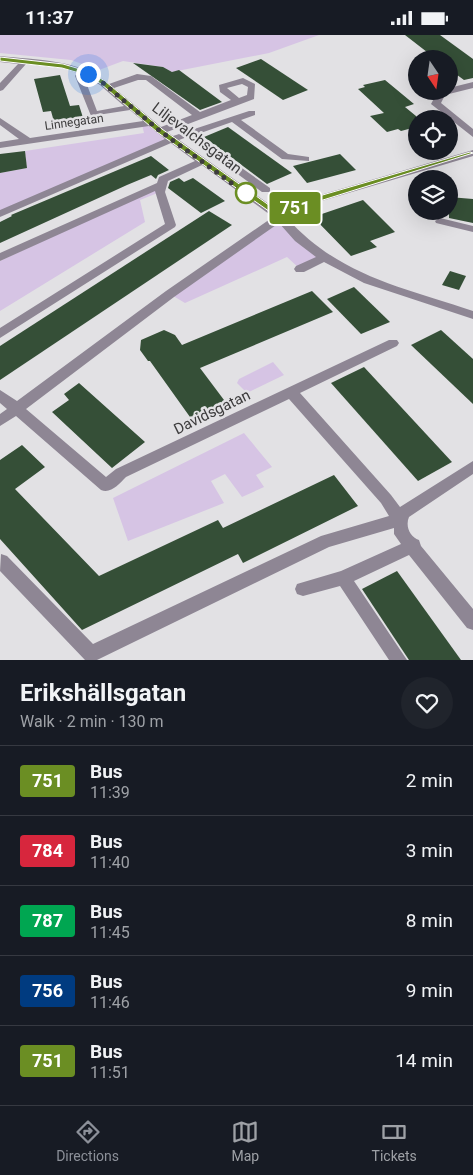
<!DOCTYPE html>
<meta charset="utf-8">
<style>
:root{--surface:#171b24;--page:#20242c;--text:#f1f3f6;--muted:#9ea1a6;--line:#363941;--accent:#8c9099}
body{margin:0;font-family:Roboto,sans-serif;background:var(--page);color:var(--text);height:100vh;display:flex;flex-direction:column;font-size:19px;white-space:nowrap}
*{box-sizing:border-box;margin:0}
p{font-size:16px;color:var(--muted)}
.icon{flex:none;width:28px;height:28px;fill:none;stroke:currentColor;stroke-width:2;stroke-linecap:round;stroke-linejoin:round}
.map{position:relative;height:625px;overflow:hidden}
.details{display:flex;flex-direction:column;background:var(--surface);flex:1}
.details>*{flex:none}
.badge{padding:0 10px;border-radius:4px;font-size:18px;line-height:32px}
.needle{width:32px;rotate:167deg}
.tools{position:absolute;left:408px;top:15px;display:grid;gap:10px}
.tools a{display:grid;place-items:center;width:50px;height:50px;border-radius:50%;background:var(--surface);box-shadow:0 5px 20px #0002;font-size:25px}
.you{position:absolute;width:25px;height:25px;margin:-12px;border:4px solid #fff;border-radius:50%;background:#1a73e8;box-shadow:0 0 0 8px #1a73e833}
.map>.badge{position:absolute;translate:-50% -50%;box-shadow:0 0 0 2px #fff}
.round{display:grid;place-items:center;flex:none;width:52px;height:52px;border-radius:26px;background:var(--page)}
.head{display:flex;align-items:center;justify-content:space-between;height:85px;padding:0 20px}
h1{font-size:24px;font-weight:700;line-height:38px}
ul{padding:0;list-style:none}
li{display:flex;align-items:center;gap:15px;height:70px;padding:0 20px;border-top:1px solid var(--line)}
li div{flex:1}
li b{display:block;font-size:19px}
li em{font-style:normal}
li .badge{min-width:55px;font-weight:700;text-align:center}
.status{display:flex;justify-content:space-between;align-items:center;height:35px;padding:0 25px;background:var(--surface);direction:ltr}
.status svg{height:14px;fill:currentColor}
.tab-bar{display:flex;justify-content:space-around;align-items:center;height:70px;border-top:1px solid var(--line);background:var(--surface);font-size:14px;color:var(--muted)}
.tab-bar a{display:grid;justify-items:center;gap:2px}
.tab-bar .selected{color:var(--accent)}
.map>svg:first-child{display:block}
</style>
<div class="status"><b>11:37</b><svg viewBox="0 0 49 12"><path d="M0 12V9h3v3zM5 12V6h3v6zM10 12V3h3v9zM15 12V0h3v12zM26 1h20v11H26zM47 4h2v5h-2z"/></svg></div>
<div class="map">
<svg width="473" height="625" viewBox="0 0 473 625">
<rect width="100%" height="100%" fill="#e2e1e4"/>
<g fill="#d6c4e4">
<path d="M0,0H319L269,18L172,37L163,32L123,26L99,35L71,25L0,18Z"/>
<path d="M151,88L172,104L4,178L0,175V138L27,133L25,116L144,98L142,90Z"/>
<path d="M161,150L160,157L140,165L145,187L0,276V226Z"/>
<path d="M280,182L324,223L300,234L287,222L185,268L170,259Z"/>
<path d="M273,327L284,340L247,358L237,348L239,344Z"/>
<path d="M244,398L272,432L256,440L264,452L242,462L225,439L211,446L224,468L128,506L113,463Z"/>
</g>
<g fill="#354f37">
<path d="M405,0H440L473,24V43L464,45L449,34V24H436Z"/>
<path d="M261,24L308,55L283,65L236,33Z"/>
<path d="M133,28L163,32L172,37L179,35L222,67L200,75Z"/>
<path d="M60,40L70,71L79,70L85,89L56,94L51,76L43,77L34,44Z"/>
<path d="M385,45L414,69L405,72L416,81V92L401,96L398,94L387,97L370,81L384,78L358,54L365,52L363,50Z"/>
<path d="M228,92L292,138L267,149L204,102Z"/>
<path d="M25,116L27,133L0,138V119Z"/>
<path d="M340,119L356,135L307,148L293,131Z"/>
<path d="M151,121L169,135L158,140L156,144L151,140L127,150L0,208V187L12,181L11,180Z"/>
<path d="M179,143L184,147L193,143L225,166L201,178L168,153L170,147Z"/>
<path d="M449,162L473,164V188L449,183Z"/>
<path d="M363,165L395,197L370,206L377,212L351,221L313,182Z"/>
<path d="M209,176L232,190L0,345V311Z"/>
<path d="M450,236L466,241L459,255L442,250Z"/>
<path d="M354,252L390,287L361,299L327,264Z"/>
<path d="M312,256L333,277L200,333L230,373L195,389L150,326H148L140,315L141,305L164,295L175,300L182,310Z"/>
<path d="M441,295L473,324V369L411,310Z"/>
<path d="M364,332L452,427L418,446L331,348Z"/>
<path d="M79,348L145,407L112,433L52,377L69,365L64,359Z"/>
<path d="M22,410L45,432L15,454L99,541L218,485L223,493L334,440L358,471L243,528L238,519L82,595L0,504V425Z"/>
<path d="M397,536L461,625H409L362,554Z"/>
</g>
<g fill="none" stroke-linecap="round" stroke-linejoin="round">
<g fill="#8e8694" fill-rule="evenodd">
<path d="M0,21C36,25 80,24 109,49L137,39L151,41L200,77L231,65L220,57L219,50L243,43L255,49L254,64L167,97L173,101L249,76H255V80L241,85L288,119L309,122V126L282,124L232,87L195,100L270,153V157H262L187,102L179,105L280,177L300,166L473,115V121L308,170L287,183C339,241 402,252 473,276V284L364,248L324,227L304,237H296L294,234L296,231L316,222L295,206L279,188L174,262L26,374L106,442L116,434L389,305H397L399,308L397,311L300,358L391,460L400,472L473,426V439L409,482C405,491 410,502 419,505L421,511L473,574V595L467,593L409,520L354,546L407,625H389L340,551L303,561L297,559L295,554L297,549L341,536L401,509L394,499V493L329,512L97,625H85L0,536L1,519L7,521L93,609L321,501L389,481L381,468L289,364L126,442C119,449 111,459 101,455L16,381L0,391V379L7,374L0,368V355L17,366L166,256L273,182L202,130L168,146L165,157L176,190L175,192L0,303V293L165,189L155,156L0,226V218L157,148L159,142L195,126L171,108L0,182V175L165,104L149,91L0,113V107L19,104L0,90V83L30,103L143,86L130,75L91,81L75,41L77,38L62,33L26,29L3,55L0,56V48L18,29L0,27ZM85,41L100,50L124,71L97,76L84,42ZM138,45H146L192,80L161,92L114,53ZM242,49L248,52L247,60L239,63L227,53Z"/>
<path d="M473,47V53L445,60L441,68L473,94V102L431,69L438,56H449V53Z"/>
<path d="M440,183L473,191V197L436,188L435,186Z"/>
</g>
</g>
<path fill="#6b8e23" stroke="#fff" d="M0,22L63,29L90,37L105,46L162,94L280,178L302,166L470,117L473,118L307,170L280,184L157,97L101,49L86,40L62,33L0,26Z"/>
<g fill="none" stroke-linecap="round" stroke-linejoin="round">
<path stroke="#3d3c3d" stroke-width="5" stroke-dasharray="0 9" d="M88,39L103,48L160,96L248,160L246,158"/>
</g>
<circle fill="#fff" stroke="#6b8e23" stroke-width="2.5" cx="246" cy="158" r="10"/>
<g text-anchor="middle" stroke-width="5" stroke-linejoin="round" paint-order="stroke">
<g font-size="12" fill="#3d3c3d" stroke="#e2e1e4">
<text transform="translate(74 87) rotate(-8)" y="4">Linnegatan</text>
</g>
<g font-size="15" fill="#3d3c3d" stroke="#e2e1e4">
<text transform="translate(197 103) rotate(37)" y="5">Liljevalchsgatan</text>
<text transform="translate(212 377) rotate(-26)" y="5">Davidsgatan</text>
</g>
</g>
</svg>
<div class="tools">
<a><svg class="needle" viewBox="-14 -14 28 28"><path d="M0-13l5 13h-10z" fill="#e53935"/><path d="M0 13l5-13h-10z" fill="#9ea1a6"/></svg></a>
<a><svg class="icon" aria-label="locate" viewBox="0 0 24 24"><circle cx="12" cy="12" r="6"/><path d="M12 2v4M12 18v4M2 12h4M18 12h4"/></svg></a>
<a><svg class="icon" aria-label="layers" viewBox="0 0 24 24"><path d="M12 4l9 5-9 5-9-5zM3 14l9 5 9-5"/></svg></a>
</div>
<div class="you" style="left:88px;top:39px"></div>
<b class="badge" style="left:295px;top:173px;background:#6b8e23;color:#fff">751</b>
</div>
<section class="details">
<div class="head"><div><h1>Erikshällsgatan</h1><p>Walk · 2 min · 130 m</p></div><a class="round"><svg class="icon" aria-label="heart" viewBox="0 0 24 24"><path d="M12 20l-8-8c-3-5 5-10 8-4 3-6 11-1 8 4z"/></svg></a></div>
<ul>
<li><span class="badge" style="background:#6b8e23;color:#fff">751</span><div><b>Bus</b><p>11:39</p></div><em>2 min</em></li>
<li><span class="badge" style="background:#d7263d;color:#fff">784</span><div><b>Bus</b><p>11:40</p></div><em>3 min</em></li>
<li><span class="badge" style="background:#00a651;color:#fff">787</span><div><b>Bus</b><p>11:45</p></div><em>8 min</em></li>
<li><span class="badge" style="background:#003b80;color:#fff">756</span><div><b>Bus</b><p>11:46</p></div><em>9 min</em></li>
<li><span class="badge" style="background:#6b8e23;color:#fff">751</span><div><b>Bus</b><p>11:51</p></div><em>14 min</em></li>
</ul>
</section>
<nav class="tab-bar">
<a class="selected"><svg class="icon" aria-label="directions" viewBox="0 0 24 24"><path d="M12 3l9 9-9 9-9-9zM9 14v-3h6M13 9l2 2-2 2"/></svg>Directions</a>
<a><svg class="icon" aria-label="map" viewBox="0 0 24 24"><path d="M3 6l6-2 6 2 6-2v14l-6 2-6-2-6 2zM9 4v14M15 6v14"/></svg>Map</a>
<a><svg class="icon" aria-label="tickets" viewBox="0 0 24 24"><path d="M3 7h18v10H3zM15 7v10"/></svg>Tickets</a>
</nav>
